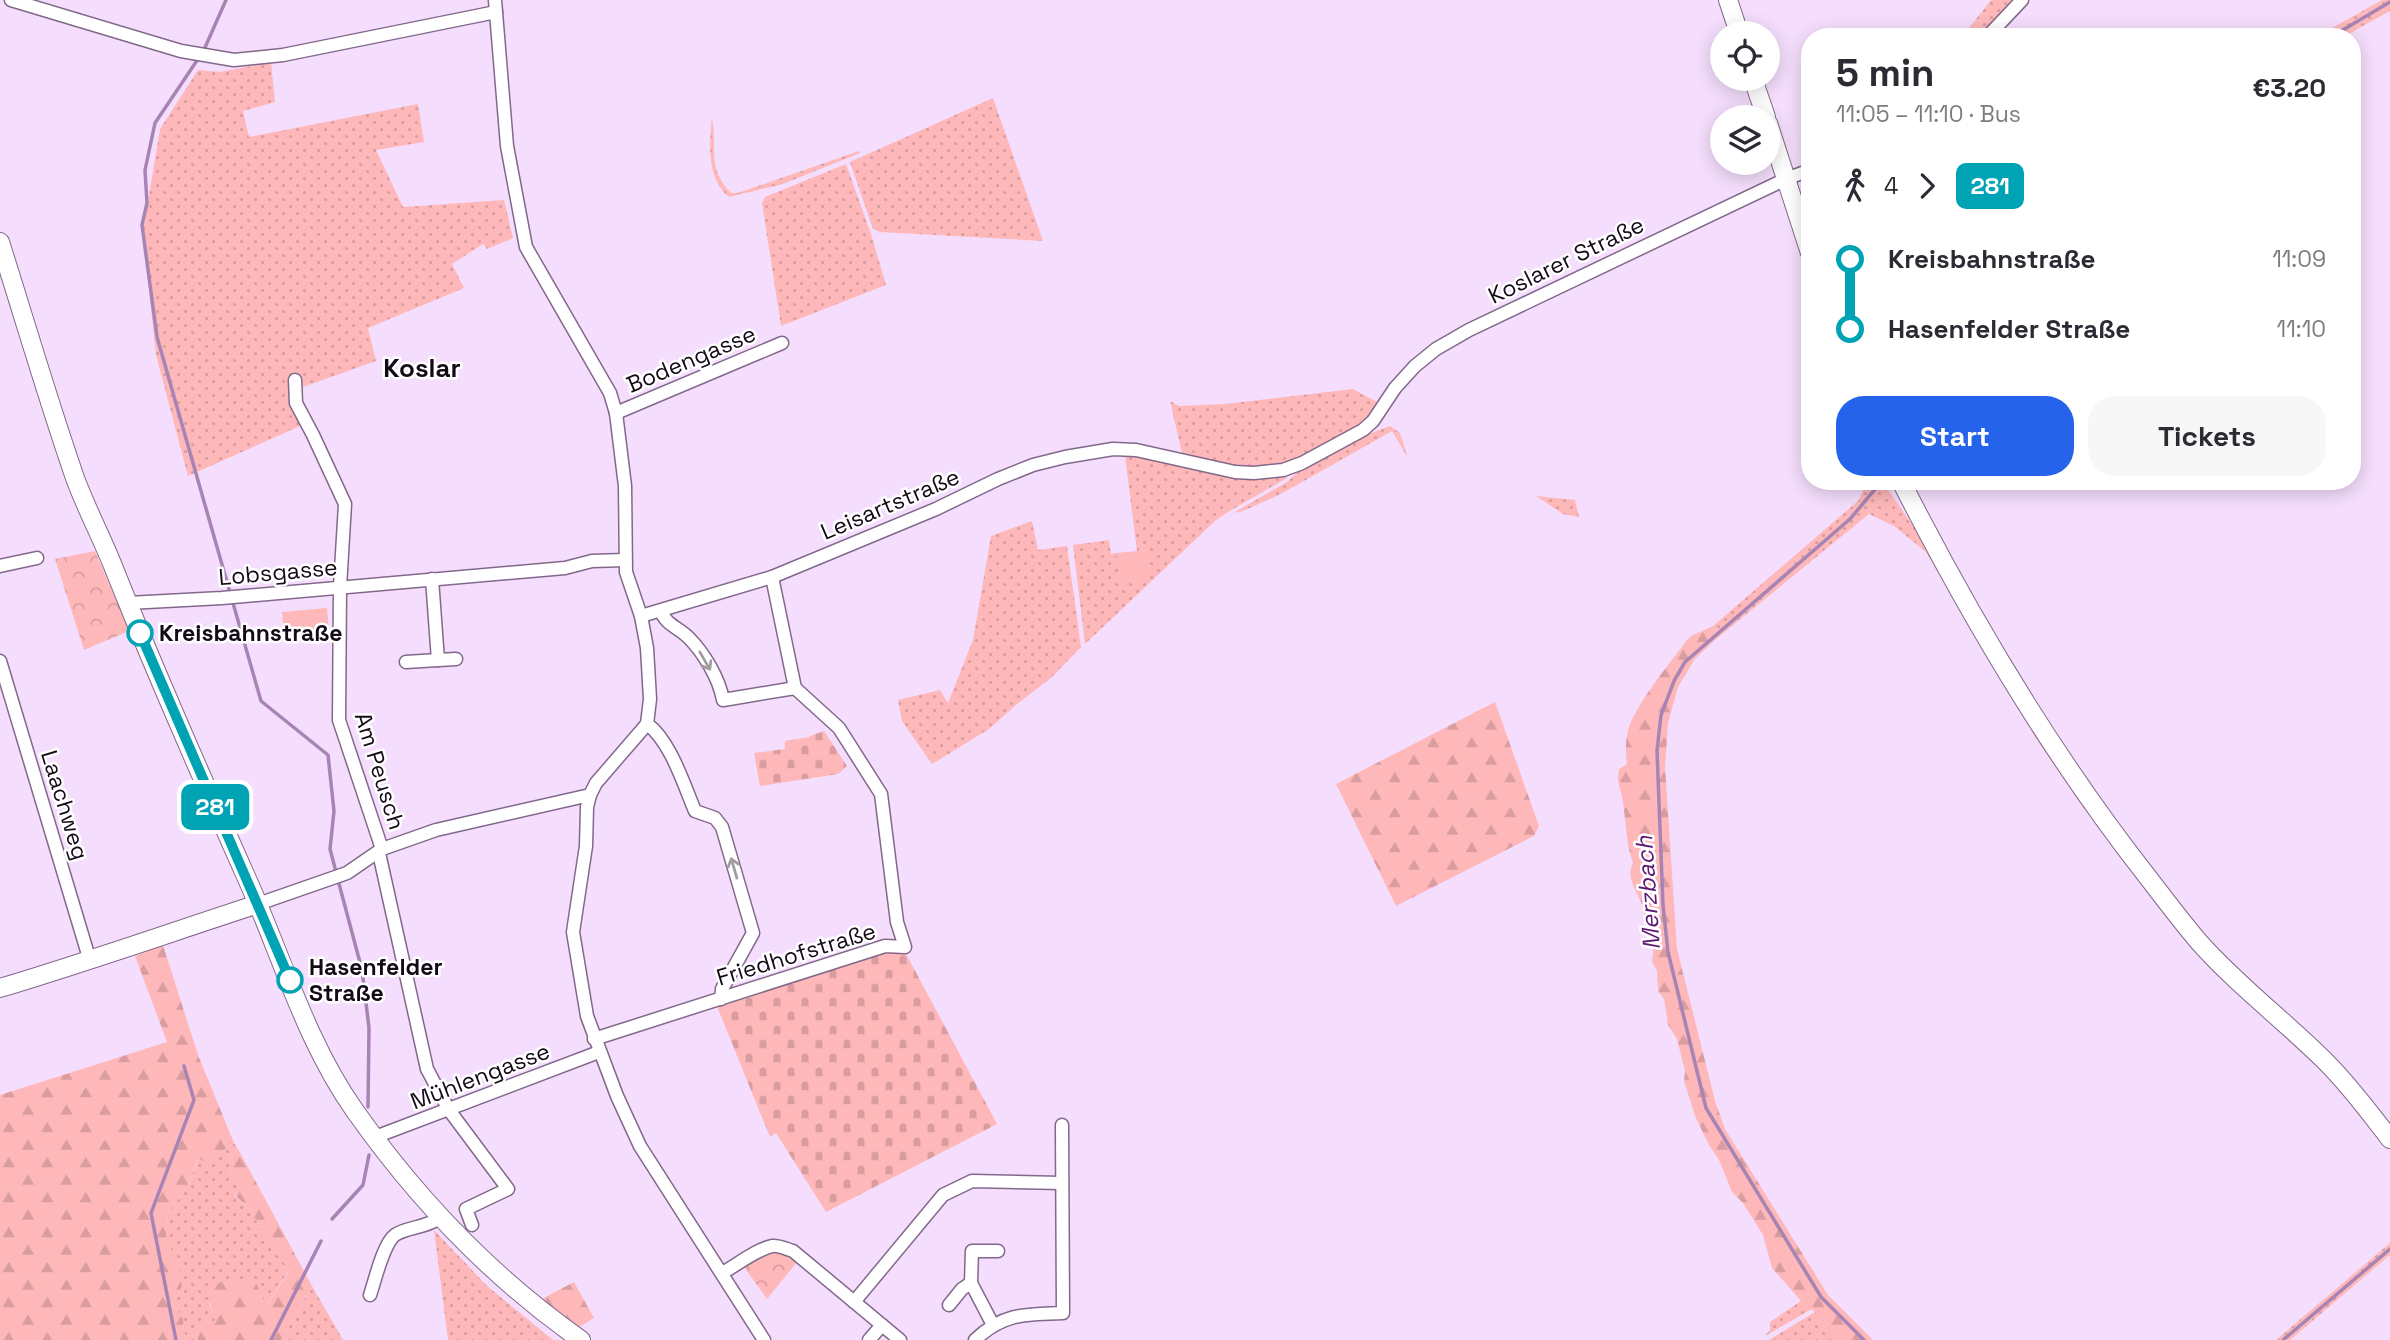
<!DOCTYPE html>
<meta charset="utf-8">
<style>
:root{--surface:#fff;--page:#f7f7f7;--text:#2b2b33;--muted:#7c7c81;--accent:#2563eb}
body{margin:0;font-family:"Space Grotesk",sans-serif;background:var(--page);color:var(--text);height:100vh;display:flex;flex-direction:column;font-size:26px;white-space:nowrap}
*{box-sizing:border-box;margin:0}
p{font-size:23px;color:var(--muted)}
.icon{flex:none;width:38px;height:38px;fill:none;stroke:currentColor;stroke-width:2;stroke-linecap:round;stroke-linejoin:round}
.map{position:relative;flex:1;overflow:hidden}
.side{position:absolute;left:1801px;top:28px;width:560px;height:462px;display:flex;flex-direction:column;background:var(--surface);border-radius:28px;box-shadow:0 4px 18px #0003}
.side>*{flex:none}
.badge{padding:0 14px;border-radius:10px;font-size:24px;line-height:46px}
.buttons{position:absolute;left:1710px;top:21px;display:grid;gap:14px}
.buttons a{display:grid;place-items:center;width:70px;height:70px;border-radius:50%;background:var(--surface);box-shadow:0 4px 18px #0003;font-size:35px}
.map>.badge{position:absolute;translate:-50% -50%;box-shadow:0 0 0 4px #fff}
.legs{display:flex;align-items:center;gap:10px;height:77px;padding:0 35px;font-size:23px}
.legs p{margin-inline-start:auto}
.head{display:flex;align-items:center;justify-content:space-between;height:119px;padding:0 35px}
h1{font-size:38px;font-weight:700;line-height:52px}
.action{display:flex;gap:14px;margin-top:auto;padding:14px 35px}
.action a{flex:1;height:80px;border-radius:28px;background:var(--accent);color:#fff;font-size:28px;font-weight:700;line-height:80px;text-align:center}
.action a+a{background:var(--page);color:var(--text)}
ul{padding:0 35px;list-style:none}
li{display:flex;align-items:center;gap:24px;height:70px;font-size:26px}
li i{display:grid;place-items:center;width:10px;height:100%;margin:0 9px;background:currentColor}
li i::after{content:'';width:18px;height:18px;margin:-9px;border:5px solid;border-radius:50%;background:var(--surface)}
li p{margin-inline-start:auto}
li:first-child i{background:linear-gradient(#0000 50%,currentColor 0)}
li:last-child i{background:linear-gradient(currentColor 50%,#0000 0)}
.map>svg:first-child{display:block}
</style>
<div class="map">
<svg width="2390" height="1340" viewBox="0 0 2390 1340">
<defs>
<pattern id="grass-dots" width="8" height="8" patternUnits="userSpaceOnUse" patternTransform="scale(1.75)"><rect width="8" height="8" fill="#feb8ba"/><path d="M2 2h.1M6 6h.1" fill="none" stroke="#d99d9f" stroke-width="1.8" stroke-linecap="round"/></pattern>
<pattern id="forest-firs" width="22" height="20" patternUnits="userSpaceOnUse" patternTransform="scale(1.75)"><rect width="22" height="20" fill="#feb8ba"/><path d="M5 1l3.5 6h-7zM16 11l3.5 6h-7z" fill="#d99d9f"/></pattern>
<pattern id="cemetery-stones" width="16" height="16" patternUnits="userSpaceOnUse" patternTransform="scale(1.75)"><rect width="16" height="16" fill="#feb8ba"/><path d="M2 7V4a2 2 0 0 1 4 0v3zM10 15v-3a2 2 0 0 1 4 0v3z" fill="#d99d9f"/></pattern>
<pattern id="park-crowns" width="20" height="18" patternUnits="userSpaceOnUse" patternTransform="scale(1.75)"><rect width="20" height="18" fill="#feb8ba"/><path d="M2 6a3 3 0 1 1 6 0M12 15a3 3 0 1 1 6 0" fill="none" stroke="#d99d9f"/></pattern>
</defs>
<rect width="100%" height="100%" fill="#f5defd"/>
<g fill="url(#grass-dots)">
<path d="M1991,0H2017L1983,37H1962Z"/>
<path d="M2382,0H2390V11L2343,37H2316Z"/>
<path d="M271,62L275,102L243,111L249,137L418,104L424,142L376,150L403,207L504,200L513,238L487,249L483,244L452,264L464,288L368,328L376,361L289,392L300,426L188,476L156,355L143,232L160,129L198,70L220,72Z"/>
<path d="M993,98L1043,241L880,232L873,229L850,162Z"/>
<path d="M712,119C718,148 706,167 731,193H738L859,151L860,153L783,184L729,197C707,180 709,143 712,119Z"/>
<path d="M846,164L871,234L886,285L781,326L762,203L765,197Z"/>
<path d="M1353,389L1377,402C1365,424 1355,429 1333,441C1272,476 1248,471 1182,453L1170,401L1179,406L1225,404Z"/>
<path d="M1390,426L1400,433L1408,458L1392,431L1281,494L1243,511L1233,513L1287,482L1303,467L1363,436Z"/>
<path d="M1125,456L1141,457L1248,480L1285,476L1287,478L1228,512L1215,521L1085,644L1073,545L1109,540L1111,554L1116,553L1121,581L1148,550L1137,551Z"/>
<path d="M1867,481H1882L1936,559L2088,806L2084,809L2034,735L1926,552L1894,526L1869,514L1716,639L1713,626L1859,500Z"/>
<path d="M1536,496L1575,500L1579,517L1563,514Z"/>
<path d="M1032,521L1038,550L1067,546L1081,647L1052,677L1016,705L989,729L932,764L902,721L898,700L940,690L948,703L973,640L991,536Z"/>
<path d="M234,1143L238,1149C223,1161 229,1174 240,1187L234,1195L250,1210L289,1270L265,1308L262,1295L209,1303L216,1322L196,1332L198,1340H185L183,1319L172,1303L182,1287L166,1235L168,1213L188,1185L199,1157L207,1163Z"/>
<path d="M434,1230L487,1286L553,1340H448Z"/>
<path d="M2390,1243V1255L2290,1340H2276Z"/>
<path d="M312,1286L343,1340H281Z"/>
<path d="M1801,1301L1812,1309L1765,1336L1770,1330V1322Z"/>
<path d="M1815,1312L1843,1340H1769Z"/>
</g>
<g fill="url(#forest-firs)">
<path d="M1713,626L1716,639L1695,659L1678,687L1668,723L1665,767L1677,949L1715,1101L1725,1129L1828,1295L1873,1340H1843L1815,1312L1801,1301L1772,1268L1763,1235L1743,1203L1732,1192L1719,1160L1709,1145L1695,1116L1684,1081L1685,1071L1677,1039L1668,1025L1664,999L1658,991L1657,971L1652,962L1654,941C1644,930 1646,918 1642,905C1637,891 1625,877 1633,863C1626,843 1626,823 1623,802C1621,788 1616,784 1619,769L1627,764C1626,755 1625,745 1627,736C1630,710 1671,662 1687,640L1691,636Z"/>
<path d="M1495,702L1539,826L1534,836L1396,906L1336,784Z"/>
<path d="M163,945L198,1055L234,1143L207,1163L198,1158L188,1185L168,1213L166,1235L179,1268L182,1287L172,1303L183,1319L185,1340H0V1095L167,1042L135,956Z"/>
<path d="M238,1149L312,1286L281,1340H198L196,1332L202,1325L216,1322C214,1315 210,1307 210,1300C211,1275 239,1278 256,1283L262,1295L266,1307L289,1271L250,1210L234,1194L240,1187C229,1174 223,1161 238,1149Z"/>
<path d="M574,1282L594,1318L576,1329L540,1300Z"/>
</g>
<g fill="url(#cemetery-stones)">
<path d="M824,731L847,766L838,774L760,786L754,753L785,749V741L810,737V736Z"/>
<path d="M887,948L905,952L997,1124L826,1212L776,1133L770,1137L716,1004Z"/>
</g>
<g fill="url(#park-crowns)">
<path d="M95,551L129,631L84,650L55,559Z"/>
<path d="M776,1251L789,1254L797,1262L767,1299L744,1267Z"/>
</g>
<g fill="#feb8ba">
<path d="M1148,550L1150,575L1144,579L1121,582L1116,553Z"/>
<path d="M327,608L329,631L284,635L282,612Z"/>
</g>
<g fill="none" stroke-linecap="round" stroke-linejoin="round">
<g stroke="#a784b3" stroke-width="3.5">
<path d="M2331,37L2390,2"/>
<path d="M203,52L226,0"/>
<path d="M198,59L155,123L145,170L147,203L142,225L157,337L261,701L328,755L334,811L330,849L336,872"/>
<path d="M338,880L362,970L369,1028L368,1107"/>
<path d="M332,1219L363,1185L369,1155"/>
<path d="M176,1340L151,1213L194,1100L184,1066"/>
<path d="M271,1340L321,1241"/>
<path d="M1864,1340L1821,1297L1706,1108L1668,952L1663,905L1657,751L1661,715L1674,681L1685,662L1850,519L1882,481"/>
<path d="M2283,1340L2390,1249"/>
</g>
<g stroke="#82688b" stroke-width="15">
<g id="street">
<path d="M11,0L181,51L234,60L283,55L496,12"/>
<path d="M495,0L507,146L526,247L610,393L616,413L625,486L626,572L641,616L647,648L650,699L647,724L596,783L590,795L587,807L586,846L573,932L587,1016L617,1096L640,1146L764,1340"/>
<path d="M1987,37L2022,0"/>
<path d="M295,380L296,403L313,435L345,504L340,587L339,720L382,849"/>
<path d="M616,413L782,343"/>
<path d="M0,566L37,558"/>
<path d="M128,603L222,598L565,568L592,561L625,560"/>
<path d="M661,611C666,625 678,627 688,637C704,653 719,678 723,700L795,688"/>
<path d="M641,616L772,577L936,509L998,479L1033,465L1065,457L1113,449L1136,450L1235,472L1254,473L1283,470L1302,463L1363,430L1373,421L1395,388L1415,366L1436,349L1469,330L1786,179L1810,170"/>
<path d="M438,660L456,659"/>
<path d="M0,661L90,961"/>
<path d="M406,662L438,660L432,579"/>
<path d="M647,724C670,740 684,785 695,811L715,818L722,827L753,933L722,989L721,999"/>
<path d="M379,853L427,1069L449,1110L508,1189L466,1209L472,1225"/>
<path d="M258,904L347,873L382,849L436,830L590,795"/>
<path d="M594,1039L885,946L905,947L897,922L881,794L839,728L795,688L772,577"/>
<path d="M375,1137L599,1052"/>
<path d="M722,1273C737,1265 755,1250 772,1246C779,1245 786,1249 793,1251L900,1340"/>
<path d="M370,1295C375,1281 383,1244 395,1235C406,1227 427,1228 441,1217"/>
<path d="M854,1302L943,1195L972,1181L1061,1183"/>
<path d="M949,1305L962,1289L971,1283"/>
<path d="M993,1325L971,1283L972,1251H998"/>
<path d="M869,1340L882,1325"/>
<path d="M975,1340C1003,1313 1026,1314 1063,1313L1062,1125"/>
</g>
</g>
<g stroke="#82688b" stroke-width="20">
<g id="secondary">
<path d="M1728,0L1739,33"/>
<path d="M1753,79L1766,117"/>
<path d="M1768,123L1810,253"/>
<path d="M0,242C25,321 48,400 75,478C86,508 101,536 113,566C155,672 201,776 248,881C282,957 306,1042 355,1111C417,1199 493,1278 581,1340"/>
<path d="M1901,481C1972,621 2053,757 2150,880C2166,901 2182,922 2199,942C2238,986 2285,1021 2326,1062C2350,1086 2370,1113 2390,1139"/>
<path d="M0,988C87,962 172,932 258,904"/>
</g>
</g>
<use href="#street" stroke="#fff" stroke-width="12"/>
<use href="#secondary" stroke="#fff" stroke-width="18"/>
</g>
<defs><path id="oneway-shaft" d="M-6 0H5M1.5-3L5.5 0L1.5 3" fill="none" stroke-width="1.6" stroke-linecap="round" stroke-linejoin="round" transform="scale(1.75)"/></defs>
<g stroke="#a19da2">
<use href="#oneway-shaft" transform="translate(705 661) rotate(60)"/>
<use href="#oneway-shaft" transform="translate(734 868) rotate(-106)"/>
</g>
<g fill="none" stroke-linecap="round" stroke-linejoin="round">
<g stroke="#fff" stroke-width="16">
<path id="line-1" d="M140,633L290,980"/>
</g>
<use href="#line-1" stroke="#00a3b4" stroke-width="10"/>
</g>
<g fill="#fff" stroke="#00a3b4" stroke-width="3.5">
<circle cx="140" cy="633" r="12"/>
<circle cx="290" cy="980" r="12"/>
</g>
<g text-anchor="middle" stroke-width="5" stroke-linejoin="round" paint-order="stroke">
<g font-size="23" fill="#140a17" stroke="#fff">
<text transform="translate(1566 260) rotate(-26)" y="8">Koslarer Straße</text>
<text transform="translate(691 359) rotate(-23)" y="8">Bodengasse</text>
<text transform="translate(890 504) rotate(-23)" y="8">Leisartstraße</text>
<text transform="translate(278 572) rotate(-5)" y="8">Lobsgasse</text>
<text transform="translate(380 771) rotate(73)" y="8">Am Peusch</text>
<text transform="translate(65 805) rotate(73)" y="8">Laachweg</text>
<text transform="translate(796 954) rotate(-17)" y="8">Friedhofstraße</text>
<text transform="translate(480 1076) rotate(-21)" y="8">Mühlengasse</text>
</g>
<g font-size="23" font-weight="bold" fill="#140a17" stroke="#fff" text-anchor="start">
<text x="159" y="641">Kreisbahnstraße</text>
<text x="309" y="975">Hasenfelder<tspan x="309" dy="26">Straße</tspan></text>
</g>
<g font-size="24" font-style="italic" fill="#5e1773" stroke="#fff">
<text transform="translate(1648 893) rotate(-94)" y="8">Merzbach</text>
</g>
<g font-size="26" font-weight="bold" fill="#140a17" stroke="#fff">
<text x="422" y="377">Koslar</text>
</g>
</g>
</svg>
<div class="buttons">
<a><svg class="icon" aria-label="locate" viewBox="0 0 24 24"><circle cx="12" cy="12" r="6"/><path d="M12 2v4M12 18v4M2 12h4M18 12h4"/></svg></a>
<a><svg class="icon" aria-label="layers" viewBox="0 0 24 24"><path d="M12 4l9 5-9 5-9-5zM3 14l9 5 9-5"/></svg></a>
</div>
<b class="badge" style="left:215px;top:807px;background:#00a3b4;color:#fff">281</b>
<section class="side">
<div class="head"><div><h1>5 min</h1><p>11:05 – 11:10 · Bus</p></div><b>€3.20</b></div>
<div class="legs"><svg class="icon" aria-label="walk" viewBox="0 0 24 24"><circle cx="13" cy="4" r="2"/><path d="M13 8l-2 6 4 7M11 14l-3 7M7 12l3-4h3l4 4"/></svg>4<svg class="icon" aria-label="forward" viewBox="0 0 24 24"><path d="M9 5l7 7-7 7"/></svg><b class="badge" style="background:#00a3b4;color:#fff">281</b></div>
<ul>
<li><i style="color:#00a3b4"></i><b>Kreisbahnstraße</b><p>11:09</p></li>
<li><i style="color:#00a3b4"></i><b>Hasenfelder Straße</b><p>11:10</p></li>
</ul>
<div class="action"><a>Start</a><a>Tickets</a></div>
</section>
</div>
